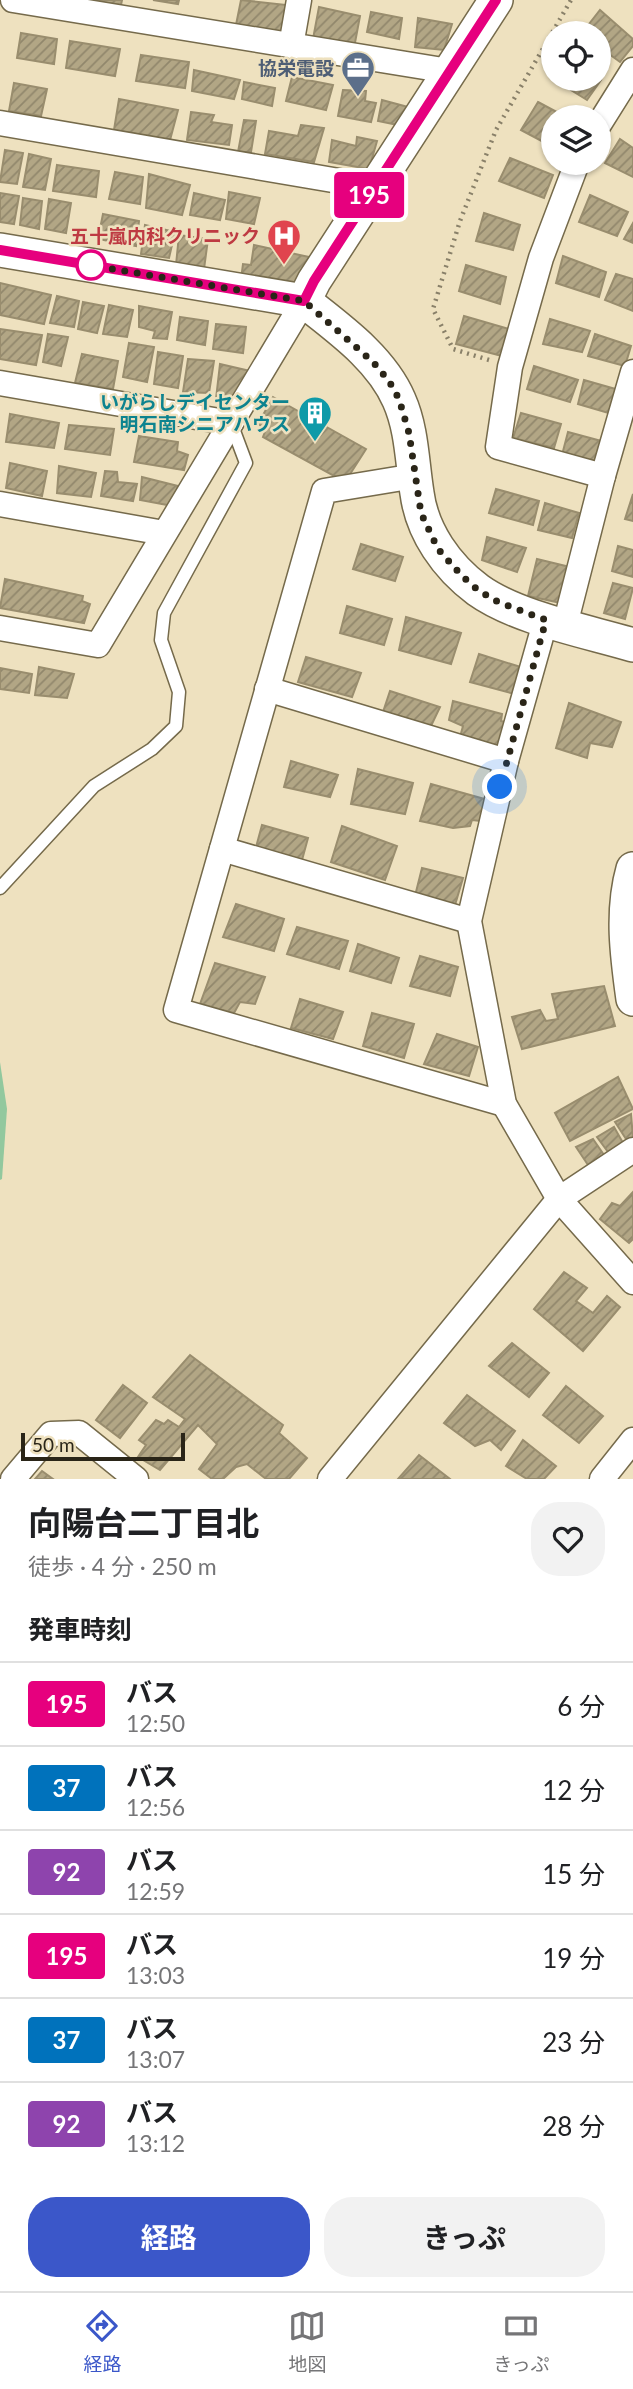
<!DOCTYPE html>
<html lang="ja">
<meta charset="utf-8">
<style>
:root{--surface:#fff;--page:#f2f2f2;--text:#202124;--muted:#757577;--line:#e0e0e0;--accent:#3b57c9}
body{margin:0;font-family:Lato,"Noto Sans JP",sans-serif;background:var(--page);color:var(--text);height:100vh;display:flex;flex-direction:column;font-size:26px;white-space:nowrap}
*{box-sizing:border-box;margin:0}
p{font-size:23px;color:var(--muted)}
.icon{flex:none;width:38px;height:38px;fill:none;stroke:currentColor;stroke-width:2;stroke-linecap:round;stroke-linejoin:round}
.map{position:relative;height:1479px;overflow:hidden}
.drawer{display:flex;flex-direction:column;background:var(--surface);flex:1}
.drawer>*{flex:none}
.badge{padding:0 14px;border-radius:5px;font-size:24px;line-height:46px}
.tools{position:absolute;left:541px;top:21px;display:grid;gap:14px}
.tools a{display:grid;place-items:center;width:70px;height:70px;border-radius:50%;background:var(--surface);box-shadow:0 2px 5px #0004;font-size:35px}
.scale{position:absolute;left:21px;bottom:18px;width:164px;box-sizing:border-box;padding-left:7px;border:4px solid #2a2518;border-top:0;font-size:19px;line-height:24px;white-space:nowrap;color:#2a2518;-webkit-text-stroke:5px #eee1bf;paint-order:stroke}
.you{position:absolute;width:35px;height:35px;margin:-18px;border:5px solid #fff;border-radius:50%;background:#1a73e8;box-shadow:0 0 0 10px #1a73e833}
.map>.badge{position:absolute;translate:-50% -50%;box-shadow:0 0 0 4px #fff}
h2{padding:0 28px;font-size:26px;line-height:63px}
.round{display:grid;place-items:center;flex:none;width:74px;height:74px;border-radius:28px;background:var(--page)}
.summary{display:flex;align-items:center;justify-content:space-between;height:119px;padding:0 28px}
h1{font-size:33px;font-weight:700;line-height:52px}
.cta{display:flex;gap:14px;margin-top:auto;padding:14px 28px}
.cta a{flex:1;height:80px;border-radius:28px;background:var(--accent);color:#fff;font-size:28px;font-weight:700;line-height:80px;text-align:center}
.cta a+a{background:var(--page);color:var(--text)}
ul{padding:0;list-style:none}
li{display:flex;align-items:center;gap:21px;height:84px;padding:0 28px;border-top:2px solid var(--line)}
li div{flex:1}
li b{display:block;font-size:26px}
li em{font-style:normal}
li .badge{min-width:77px;font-weight:700;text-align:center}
.tabs{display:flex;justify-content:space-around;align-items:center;height:98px;border-top:2px solid var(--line);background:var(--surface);font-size:19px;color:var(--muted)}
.tabs a{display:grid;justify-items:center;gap:4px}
.tabs .selected{color:var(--accent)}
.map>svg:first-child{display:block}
</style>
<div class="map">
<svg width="633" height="1479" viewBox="0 0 633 1479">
<defs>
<pattern id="building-hatch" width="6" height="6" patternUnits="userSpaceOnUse" patternTransform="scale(1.75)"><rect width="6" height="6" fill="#b2a685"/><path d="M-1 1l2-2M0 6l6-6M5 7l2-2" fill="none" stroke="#91876c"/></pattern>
</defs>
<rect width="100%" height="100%" fill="#eee1bf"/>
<path fill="#92c89e" d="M0,1062L7,1109L2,1179L0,1180Z"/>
<g fill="url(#building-hatch)" stroke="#998d6e" stroke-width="2">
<path d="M89,0H122L121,5Z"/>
<path d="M153,0H179L178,4Z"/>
<path d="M241,0L287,5L281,32L236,25Z"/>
<path d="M319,7L360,16L354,48L313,39Z"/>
<path d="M600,10L633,39V46L620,62L598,46V33H582Z"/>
<path d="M371,12L402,18L399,39L367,32Z"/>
<path d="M418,18L452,24L444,50L415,47Z"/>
<path d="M21,33L57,39L54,64L17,58Z"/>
<path d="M70,41L120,49L115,76L66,68Z"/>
<path d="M141,55L189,62L185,88L136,81Z"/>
<path d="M194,70L240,80L234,99L192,91Z"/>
<path d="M292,77L333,85L326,110L286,101Z"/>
<path d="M598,78L601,80L587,100L553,79Z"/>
<path d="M244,82L275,88L272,106L242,99Z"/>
<path d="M14,83L47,89L41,116L9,111Z"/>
<path d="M343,90L366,91L365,101L376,103L371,122L338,116Z"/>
<path d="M119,99L178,110L170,140L114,130Z"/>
<path d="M382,100L408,107L403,126L378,121Z"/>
<path d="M538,102L566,117H553V147L521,130Z"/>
<path d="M191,112L214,115L211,122L232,125L229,145L187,140Z"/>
<path d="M244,120L256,121L251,152H238Z"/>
<path d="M301,125L324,128L314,162L265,154L269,131L298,136Z"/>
<path d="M357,137L377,141L369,169L329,162L332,140L356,146Z"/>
<path d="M620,139L633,148V177L605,163Z"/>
<path d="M5,150L23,153L17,184L0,182Z"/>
<path d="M29,154L51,159L45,190L23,187Z"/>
<path d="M510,158L553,175L544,198L499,181Z"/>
<path d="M57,165L99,171L96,197L53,191Z"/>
<path d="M115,172L143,177L140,204L109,199Z"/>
<path d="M149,174L190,185L182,215L146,208Z"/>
<path d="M229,192L260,198L254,224L226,219Z"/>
<path d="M0,193L19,196L14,224L0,222Z"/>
<path d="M194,193L225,200L220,220L190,215Z"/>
<path d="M590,195L628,212L617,236L579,222Z"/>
<path d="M23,198L42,201L39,229L20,225Z"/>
<path d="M49,199L71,203L66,233L45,229Z"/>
<path d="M484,213L520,225L513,250L476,241Z"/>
<path d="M103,214L139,221L136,246L98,239Z"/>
<path d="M633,223V243L624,239Z"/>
<path d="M145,225L175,232L169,258L141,254Z"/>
<path d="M179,235L208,239L204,269L176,265Z"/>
<path d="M254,245L309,257L296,285L241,279L243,264L251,265Z"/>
<path d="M563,256L606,272L599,297L556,283Z"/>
<path d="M466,265L506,277L500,304L459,291Z"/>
<path d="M616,274L633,279V311L605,300Z"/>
<path d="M0,283L51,295L44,324L0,315Z"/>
<path d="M57,296L79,301L74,327L50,323Z"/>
<path d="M83,302L104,306L97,333L78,329Z"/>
<path d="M109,305L133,310L127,337L103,334Z"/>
<path d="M139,306L172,312L167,339L153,338L155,331L139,327Z"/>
<path d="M464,316L509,329L502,356L456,344Z"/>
<path d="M180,317L208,321L205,345L177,340Z"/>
<path d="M550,319L590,331L582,352L543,344Z"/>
<path d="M216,324L246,327L243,353L213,349Z"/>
<path d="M0,329L42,335L36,365L0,359Z"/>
<path d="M48,334L68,337L61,366L43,362Z"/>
<path d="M595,334L631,346L625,366L588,356Z"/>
<path d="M129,343L154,347L147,382L123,377Z"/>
<path d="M158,352L183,356L178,388L154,384Z"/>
<path d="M82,354L118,361L113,389L75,383Z"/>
<path d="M188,359L214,361L209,393L183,392Z"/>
<path d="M220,364L250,371L233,403L216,399Z"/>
<path d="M534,366L578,380L570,402L527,389Z"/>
<path d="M584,380L619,390L612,414L578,404Z"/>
<path d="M273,397L366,449L345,482L263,437L266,429L258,424Z"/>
<path d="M521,413L561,424L554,448L513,438Z"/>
<path d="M10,414L59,423L54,448L6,442Z"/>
<path d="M69,425L114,429L110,455L65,449Z"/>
<path d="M568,432L605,442L597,466L562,455Z"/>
<path d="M139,436L178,442L177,451L188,455L184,470L134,462Z"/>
<path d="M10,463L47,471L42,496L6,488Z"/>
<path d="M59,466L96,473L91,497L57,493Z"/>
<path d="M105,471L117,472L118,482L137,484L133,501L101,496Z"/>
<path d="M142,477L178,486L173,506L140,500Z"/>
<path d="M496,489L539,501L533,525L489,513Z"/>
<path d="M633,494V521L625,519Z"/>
<path d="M545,503L579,513L572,538L538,530Z"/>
<path d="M487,537L526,548L517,572L482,560Z"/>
<path d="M361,544L403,557L395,581L353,569Z"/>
<path d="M618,546L633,550V577L612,571Z"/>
<path d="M537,559L570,567L561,603L528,596Z"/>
<path d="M5,579L83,596L82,601L90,604L84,623L0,608Z"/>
<path d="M613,583L633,588L625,619L604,613Z"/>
<path d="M347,606L392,619L384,645L340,633Z"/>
<path d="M406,617L461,633L451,664L399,650Z"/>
<path d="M479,654L527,669L518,695L470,682Z"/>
<path d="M306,657L361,673L352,697L298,682Z"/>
<path d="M39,667L74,674L67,698L35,695Z"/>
<path d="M0,668L32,674L29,693L0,689Z"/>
<path d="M390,691L440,707L430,728L382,715Z"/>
<path d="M453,701L502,714L501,721L512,724L503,749L460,737L463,726L449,720Z"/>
<path d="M569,703L621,722L612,747L590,743L587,758L556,748Z"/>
<path d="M291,761L338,775L330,797L284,787Z"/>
<path d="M358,769L413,783L405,814L351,804Z"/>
<path d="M431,784L488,800L480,821L472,820L470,826L453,828L420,821Z"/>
<path d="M262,825L308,838L302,860L255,851Z"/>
<path d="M342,826L397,846L385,880L331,862Z"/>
<path d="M422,868L463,878L455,905L415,896Z"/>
<path d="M236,904L284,919L274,951L223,937Z"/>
<path d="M297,927L348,941L339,969L287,954Z"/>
<path d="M358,944L399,958L391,983L350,971Z"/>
<path d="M420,956L458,967L450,996L410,986Z"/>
<path d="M215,963L265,977L255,1004L240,1002L234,1013L200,1004Z"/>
<path d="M604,986L615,1026L522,1049L512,1017L540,1010L546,1021L558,1019L552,994Z"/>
<path d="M300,999L343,1012L333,1039L291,1028Z"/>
<path d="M372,1013L414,1024L404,1058L363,1046Z"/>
<path d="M437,1034L478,1047L469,1076L424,1064Z"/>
<path d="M618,1077L633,1109L570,1141L555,1113Z"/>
<path d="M631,1114L633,1138L628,1142L615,1122Z"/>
<path d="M614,1127L623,1143L608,1152L597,1137Z"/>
<path d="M593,1139L604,1155L588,1165L576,1147Z"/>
<path d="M633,1192V1239L629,1243L600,1219L612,1203L620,1206Z"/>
<path d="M564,1272L587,1288L576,1301L593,1313L607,1296L620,1307L583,1351L534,1309Z"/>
<path d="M512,1343L549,1373L529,1397L489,1366Z"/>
<path d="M190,1355L283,1425L279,1433L307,1458L289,1479H266L247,1464L236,1467L223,1479H212L199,1469L217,1444L198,1425L160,1470L138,1457L146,1445L139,1440L156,1420L164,1424L168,1420L179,1427L185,1419L153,1397Z"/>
<path d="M123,1385L147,1403L120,1438L96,1420Z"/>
<path d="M566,1386L603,1416L579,1443L543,1415Z"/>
<path d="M467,1395L515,1431L501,1450L490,1440L475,1446L444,1423Z"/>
<path d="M523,1440L556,1466L544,1479H527L506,1466Z"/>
<path d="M419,1455L450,1479H398Z"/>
<path d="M42,1471L53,1479H35Z"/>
</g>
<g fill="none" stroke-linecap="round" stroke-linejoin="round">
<g stroke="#756a4b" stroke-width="15">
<path id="lane" d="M0,888L94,786L152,749L176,726L179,692L161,640L164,613L246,463L231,423"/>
</g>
<g stroke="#756a4b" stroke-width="27">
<g id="street">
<path d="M13,0L449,71"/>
<path d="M291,46L299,0"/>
<path d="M0,123L374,187"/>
<path d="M598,126L633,70"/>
<path d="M577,163L541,258L510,367L498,447L603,476"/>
<path d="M0,383L231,423"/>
<path d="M415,476L324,491L176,1010L504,1104"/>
<path d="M0,504L164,533"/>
<path d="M546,619L506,761L469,921L504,1104L559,1199L633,1282"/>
<path d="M565,625L603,476L633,372"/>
<path d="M0,628L98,645L304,301"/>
<path d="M267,689L506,761"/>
<path d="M222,849L469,921"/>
<path d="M13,1479L51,1434L79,1433L136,1479"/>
<path d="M330,1479L559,1199L633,1150"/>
<path d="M602,1479L633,1440"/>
</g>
</g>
<g stroke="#756a4b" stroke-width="36">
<g id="secondary">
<path d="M0,250L304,301L314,281L496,0"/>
<path d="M304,301C338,328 381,358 399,400C412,429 412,462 417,493C422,532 447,567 478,590C517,618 586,631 633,645"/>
<path d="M633,869C621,911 627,956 633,999"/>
</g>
</g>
<path stroke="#898069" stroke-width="4.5" stroke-dasharray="2 5" stroke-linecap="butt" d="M489,360L453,349L433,309L460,221L496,130L571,0"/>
<use href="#lane" stroke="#fff" stroke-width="12"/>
<use href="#street" stroke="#fff" stroke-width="24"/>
<use href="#secondary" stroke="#fff" stroke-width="33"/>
</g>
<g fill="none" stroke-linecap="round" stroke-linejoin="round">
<g stroke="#fff" stroke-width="16">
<path id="line" d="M0,250L304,301L314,281L496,0"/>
</g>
<use href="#line" stroke="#e6007e" stroke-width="10"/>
<path stroke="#2a2518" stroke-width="7" stroke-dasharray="0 12.6" d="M91,265L83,264L304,301L373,362L389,381L399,399L409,433L421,513L438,549L462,576L478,590L498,602L546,620L500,787"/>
</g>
<defs>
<g id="office-pin" transform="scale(1.75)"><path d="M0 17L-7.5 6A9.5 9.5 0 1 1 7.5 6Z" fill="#5c6f8a" stroke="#eee1bf"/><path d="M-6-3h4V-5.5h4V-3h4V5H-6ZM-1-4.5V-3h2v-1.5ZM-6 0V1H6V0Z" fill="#fff"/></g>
<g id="hospital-pin" transform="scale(1.75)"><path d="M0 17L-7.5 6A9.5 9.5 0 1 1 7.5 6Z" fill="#e0444e" stroke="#eee1bf"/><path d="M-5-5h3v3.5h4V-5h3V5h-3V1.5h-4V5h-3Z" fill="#fff"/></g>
<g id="building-pin" transform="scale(1.75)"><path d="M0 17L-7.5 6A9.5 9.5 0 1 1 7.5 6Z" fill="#0f9aa8" stroke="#eee1bf"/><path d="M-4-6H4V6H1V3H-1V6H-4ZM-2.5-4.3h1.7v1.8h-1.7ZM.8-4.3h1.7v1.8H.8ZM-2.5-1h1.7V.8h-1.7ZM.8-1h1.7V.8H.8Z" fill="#fff"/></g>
</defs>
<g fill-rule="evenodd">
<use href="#office-pin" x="358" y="68"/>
<use href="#hospital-pin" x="284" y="236"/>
<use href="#building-pin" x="315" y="413"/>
</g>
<circle fill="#fff" stroke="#e6007e" stroke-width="3.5" cx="91" cy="265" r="14"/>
<g text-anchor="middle" stroke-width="5" stroke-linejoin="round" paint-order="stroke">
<g font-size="19" font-weight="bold" fill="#4e5e75" stroke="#eee1bf" text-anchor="end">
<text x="334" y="75">協栄電設</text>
</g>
<g font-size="19" font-weight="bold" fill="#be3a42" stroke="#eee1bf" text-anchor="end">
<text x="260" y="243">五十嵐内科クリニック</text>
</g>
<g font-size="19" font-weight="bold" fill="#0d838f" stroke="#eee1bf" text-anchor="end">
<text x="290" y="409">いがらしデイセンター<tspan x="290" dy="22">明石南シニアハウス</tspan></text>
</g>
</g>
</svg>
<div class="tools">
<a><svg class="icon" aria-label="locate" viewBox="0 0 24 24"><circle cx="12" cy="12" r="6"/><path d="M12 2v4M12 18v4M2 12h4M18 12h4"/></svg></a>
<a><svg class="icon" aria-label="layers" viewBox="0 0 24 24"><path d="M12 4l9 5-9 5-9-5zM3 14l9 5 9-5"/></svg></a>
</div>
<div class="scale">50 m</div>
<div class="you" style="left:500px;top:787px"></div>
<b class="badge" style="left:369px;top:195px;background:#e6007e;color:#fff">195</b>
</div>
<section class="drawer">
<div class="summary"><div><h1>向陽台二丁目北</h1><p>徒歩 · 4 分 · 250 m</p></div><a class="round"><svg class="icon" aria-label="heart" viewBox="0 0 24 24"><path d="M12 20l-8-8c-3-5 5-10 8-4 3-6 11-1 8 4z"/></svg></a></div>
<h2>発車時刻</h2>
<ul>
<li><span class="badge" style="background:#e6007e;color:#fff">195</span><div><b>バス</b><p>12:50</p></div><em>6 分</em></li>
<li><span class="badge" style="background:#0072bc;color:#fff">37</span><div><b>バス</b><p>12:56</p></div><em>12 分</em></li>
<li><span class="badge" style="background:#8e44ad;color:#fff">92</span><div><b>バス</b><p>12:59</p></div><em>15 分</em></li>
<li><span class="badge" style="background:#e6007e;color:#fff">195</span><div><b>バス</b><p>13:03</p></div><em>19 分</em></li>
<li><span class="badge" style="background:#0072bc;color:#fff">37</span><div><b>バス</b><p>13:07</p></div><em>23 分</em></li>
<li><span class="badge" style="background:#8e44ad;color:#fff">92</span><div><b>バス</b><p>13:12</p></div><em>28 分</em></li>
</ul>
<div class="cta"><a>経路</a><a>きっぷ</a></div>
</section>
<nav class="tabs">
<a class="selected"><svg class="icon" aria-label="directions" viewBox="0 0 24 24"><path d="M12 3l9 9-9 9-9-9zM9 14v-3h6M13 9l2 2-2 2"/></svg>経路</a>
<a><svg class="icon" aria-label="map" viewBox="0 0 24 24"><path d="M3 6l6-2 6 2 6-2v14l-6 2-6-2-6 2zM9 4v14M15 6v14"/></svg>地図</a>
<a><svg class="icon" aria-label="tickets" viewBox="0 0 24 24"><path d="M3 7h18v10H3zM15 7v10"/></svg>きっぷ</a>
</nav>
